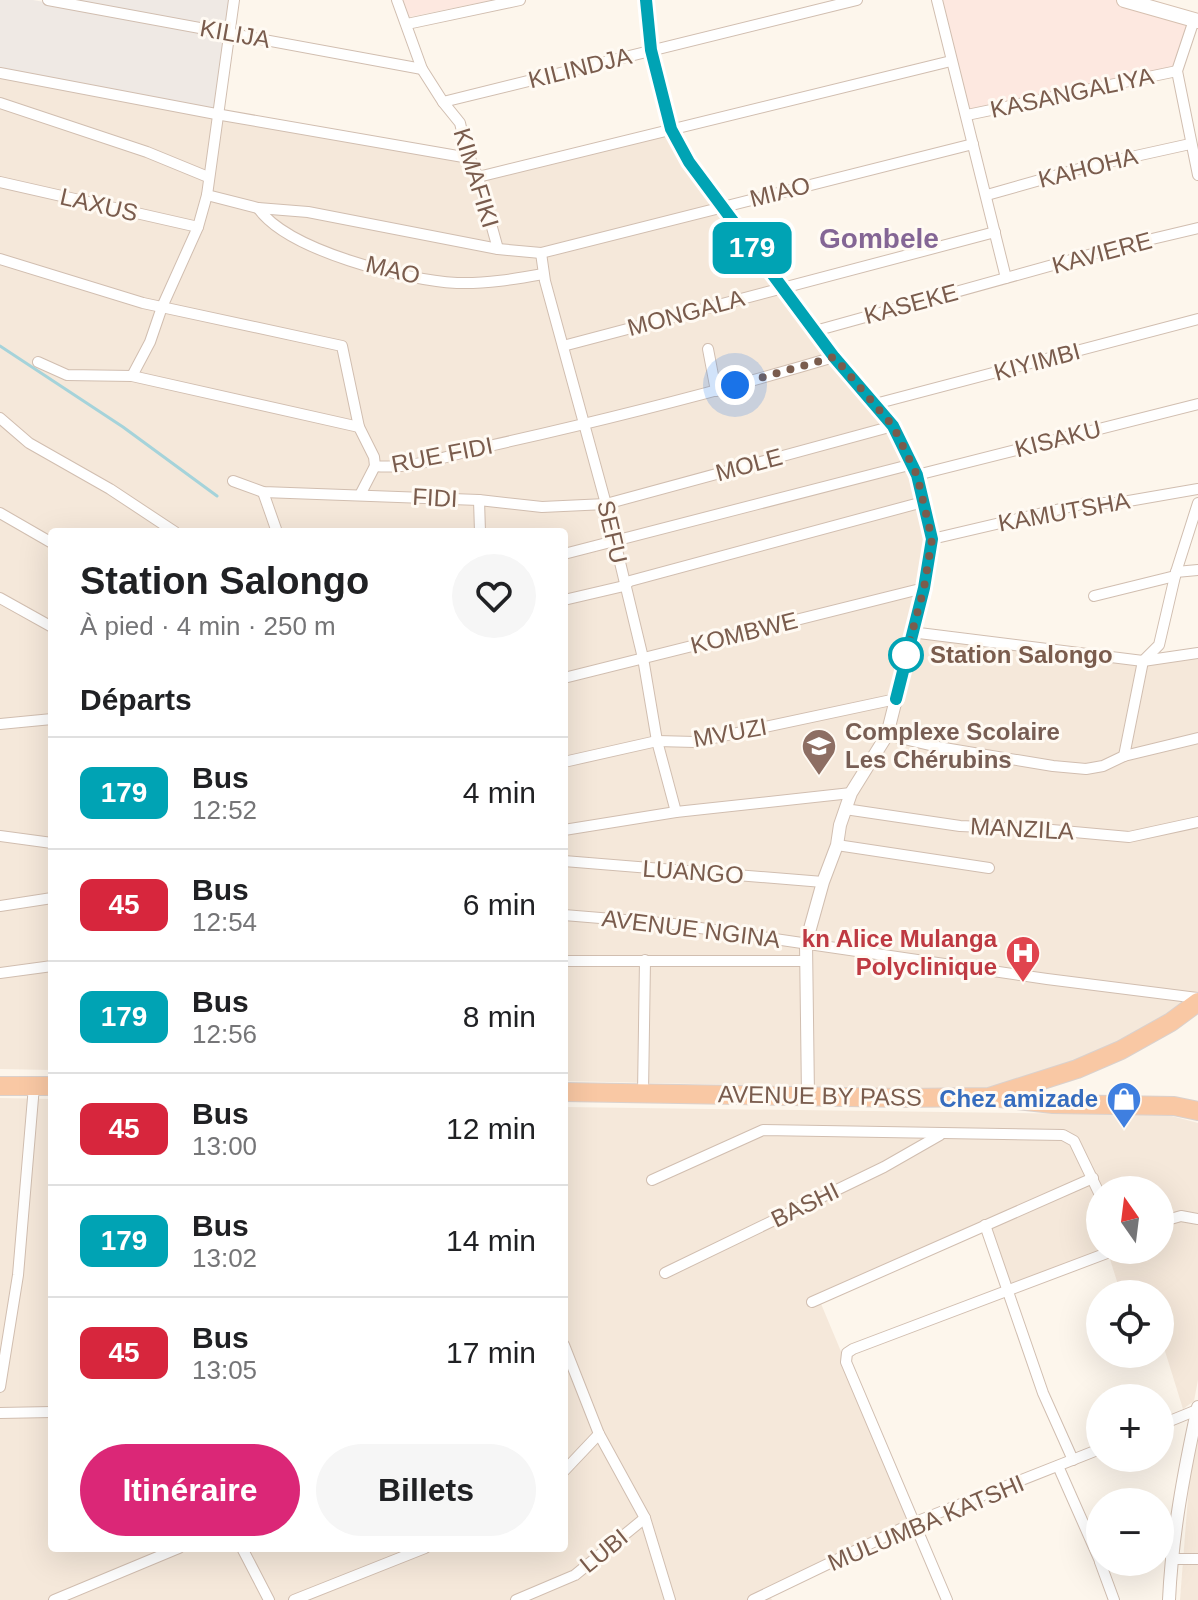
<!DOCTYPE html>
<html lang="fr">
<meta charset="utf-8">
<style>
:root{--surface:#fff;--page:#f6f6f6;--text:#202124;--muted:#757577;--line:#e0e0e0;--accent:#db2777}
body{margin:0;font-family:Helvetica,sans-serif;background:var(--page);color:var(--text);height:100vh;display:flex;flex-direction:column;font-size:30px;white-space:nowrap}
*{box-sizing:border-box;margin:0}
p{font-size:26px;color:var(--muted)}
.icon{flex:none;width:44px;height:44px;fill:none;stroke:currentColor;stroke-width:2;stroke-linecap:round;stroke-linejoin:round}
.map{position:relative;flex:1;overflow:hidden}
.panel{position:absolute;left:48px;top:528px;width:520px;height:1024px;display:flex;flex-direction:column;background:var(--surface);border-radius:8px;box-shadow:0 8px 32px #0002}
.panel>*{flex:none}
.badge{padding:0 16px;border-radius:12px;font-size:28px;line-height:52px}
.needle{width:52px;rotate:346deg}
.tools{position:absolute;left:1086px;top:1176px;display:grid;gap:16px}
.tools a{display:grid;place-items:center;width:88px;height:88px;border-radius:50%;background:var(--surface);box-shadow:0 8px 32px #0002;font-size:40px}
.you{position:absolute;width:40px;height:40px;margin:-20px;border:6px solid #fff;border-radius:50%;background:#1a73e8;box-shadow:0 0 0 12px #1a73e833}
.map>.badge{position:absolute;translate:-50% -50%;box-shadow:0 0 0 4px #fff}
h2{padding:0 32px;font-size:30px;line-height:72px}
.round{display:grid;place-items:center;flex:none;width:84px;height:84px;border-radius:42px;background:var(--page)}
.headline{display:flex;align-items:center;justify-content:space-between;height:136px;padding:0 32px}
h1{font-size:38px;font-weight:600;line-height:60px}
.action{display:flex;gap:16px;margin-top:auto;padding:16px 32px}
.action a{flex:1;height:92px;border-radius:48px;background:var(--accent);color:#fff;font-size:32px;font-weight:600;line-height:92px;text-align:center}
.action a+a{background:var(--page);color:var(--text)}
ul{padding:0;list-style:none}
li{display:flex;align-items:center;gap:24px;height:112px;padding:0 32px;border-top:2px solid var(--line)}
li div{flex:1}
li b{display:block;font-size:30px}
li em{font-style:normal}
li .badge{min-width:88px;font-weight:700;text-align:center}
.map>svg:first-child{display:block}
</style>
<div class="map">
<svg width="1198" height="1600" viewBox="0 0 1198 1600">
<rect width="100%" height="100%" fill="#fdf6ec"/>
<g fill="#f5e8da" fill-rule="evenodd">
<path d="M0,73L469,158L478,177L671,129L689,162L904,446L932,539L912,632L1143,661L1198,653V994L1110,1052L1002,1091L564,1081V532H52V1070L0,1069Z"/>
<path d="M0,1098L52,1099V1548H564V1107L1168,1115L1198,1123V1380L1194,1401L1183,1409L1160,1335V1294H1147L1145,1289L1132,1294H1121L1108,1253L1008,1289L985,1226L819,1299L915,1528L770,1596L772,1600H0ZM1100,1190H1160V1250H1100Z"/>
<path d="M1198,1440V1600H1180L1190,1471Z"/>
</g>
<g fill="#fde8e0">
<path d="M397,0H492L405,18Z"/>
<path d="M940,0H1123L1194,20L1177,71L967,115Z"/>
</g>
<g fill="#efe9e4">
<path d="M0,0H33L228,35L215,113L0,67Z"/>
<path d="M63,0H231L229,31Z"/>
</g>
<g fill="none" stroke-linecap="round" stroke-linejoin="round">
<path stroke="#a5d3da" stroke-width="3" d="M0,346L123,427L217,496"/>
<g stroke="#d1beb0" stroke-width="12">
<g id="minor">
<path d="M48,0L422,69"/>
<path d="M397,0L422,69L443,102L460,123L466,149L478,177L498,249"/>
<path d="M937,0L1006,278"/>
<path d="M1194,20L1177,71L1198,175"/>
<path d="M407,24L520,0"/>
<path d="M0,73L216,114L469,158"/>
<path d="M443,102L857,0"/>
<path d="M0,103L147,152L208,177"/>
<path d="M967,115L1177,71"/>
<path d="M478,177L951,61"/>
<path d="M0,182L198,227"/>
<path d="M207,195L258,208L308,212L498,249L541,253L973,144"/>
<path d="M987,195L1086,167L1190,144"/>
<path d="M258,208C288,251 405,280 457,283C486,284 515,279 543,274"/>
<path d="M541,253L545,281L606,504L643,658L657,741L676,812"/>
<path d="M0,259L143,303L342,346L359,427L374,457L375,466C413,470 452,454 489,446C605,420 720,391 834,357"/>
<path d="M815,331L1114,248L1198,228"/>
<path d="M563,346L995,232"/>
<path d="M708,349L716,391"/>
<path d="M38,362L67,375L132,376L359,427"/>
<path d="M132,376L150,342L162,307L198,227L207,195L234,0"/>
<path d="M875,404L1198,319"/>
<path d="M0,418L29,443L110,489L175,532"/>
<path d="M917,475L1198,404"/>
<path d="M233,481L263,492L479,500L542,507L606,504L893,426"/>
<path d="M263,492L277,532"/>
<path d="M360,495L375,466"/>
<path d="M479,500L480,532"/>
<path d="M0,513L52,543"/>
<path d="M932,539L1086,503H1117L1198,489"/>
<path d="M564,554L913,464"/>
<path d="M1176,572L1198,570"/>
<path d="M1094,596L1175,576"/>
<path d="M0,598L52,627"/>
<path d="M564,600L624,586L630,581L923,502"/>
<path d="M911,632L1143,661L1198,653"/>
<path d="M1143,661L1159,645L1176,572L1198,503"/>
<path d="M564,678L924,588"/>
<path d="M0,724L52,719"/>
<path d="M887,735L938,747L1053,766L1086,769L1103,766L1124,756L1198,738"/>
<path d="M1124,756L1143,661"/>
<path d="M564,762L657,741L695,742L896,699"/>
<path d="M845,809L960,826L1052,830L1129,837L1198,822"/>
<path d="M564,830L676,812L851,793"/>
<path d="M0,836L52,843"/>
<path d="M837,845L989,868"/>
<path d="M564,861L823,882"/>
<path d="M0,906L52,898"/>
<path d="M564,915L673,924L1047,979L1198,998"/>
<path d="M564,961H805"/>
<path d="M0,973L52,966"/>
<path d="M643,1093L645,960"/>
<path d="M652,1180L763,1130L1063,1135L1074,1141L1100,1195"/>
<path d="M1160,1222L1181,1216L1198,1219"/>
<path d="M985,1225L1043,1393L1073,1460"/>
<path d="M665,1273L884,1167L940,1135"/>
<path d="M812,1302L1093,1178"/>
<path d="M564,1345L599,1434L645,1518L670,1600"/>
<path d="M0,1387L18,1275L34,1086"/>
<path d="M0,1413L52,1412"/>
<path d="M1160,1425L1197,1410"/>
<path d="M1058,1466L1100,1561"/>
<path d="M564,1471L599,1434"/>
<path d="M242,1548L269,1600"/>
<path d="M1171,1559H1198"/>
<path d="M1100,1562L1114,1600"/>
<path d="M54,1600L179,1548"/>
<path d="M294,1600L425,1548"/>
<path d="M516,1600L575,1575L645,1518"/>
<path d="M753,1600L913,1523L1100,1449"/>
<path d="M947,1600L846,1362L847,1353L853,1349L1115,1250"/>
</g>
</g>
<g stroke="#d1beb0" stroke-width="14">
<g id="tertiary">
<path d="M646,0L651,50L671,129L689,162L720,206L834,357L893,426L917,475L932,539L924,588L887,735L851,793L840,825L837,845L823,882L806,943L808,1096"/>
<path d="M1169,1600C1172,1535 1184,1471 1198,1407"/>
</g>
</g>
<g stroke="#d6c0b0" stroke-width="16">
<path id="secondary" d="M1124,0L1198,21"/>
</g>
<g stroke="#dad1cd" stroke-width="20">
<g id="trunk">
<path d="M0,1086H52"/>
<path d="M564,1092L902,1098L989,1097L1077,1069L1121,1050L1171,1022L1198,1002"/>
<path d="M1000,1098L1053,1104L1174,1106L1198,1111"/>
</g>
</g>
<use href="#minor" stroke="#fff" stroke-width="10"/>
<use href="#tertiary" stroke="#fff" stroke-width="12"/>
<use href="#secondary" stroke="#fff" stroke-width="14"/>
<use href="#trunk" stroke="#f9c8a4" stroke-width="18"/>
</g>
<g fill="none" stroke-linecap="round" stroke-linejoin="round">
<g stroke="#fff" stroke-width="18">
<path id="line" d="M646,0L651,50L671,129L689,162L834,357L893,426L917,475L932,539L924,588L896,699"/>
</g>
<use href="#line" stroke="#00a3b4" stroke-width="12"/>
<path stroke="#7a5c4d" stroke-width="8" stroke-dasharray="0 14.4" d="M735,385L834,357L893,426L917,475L932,539L924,588L906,655"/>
</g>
<defs>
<g id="school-pin" transform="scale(1.8)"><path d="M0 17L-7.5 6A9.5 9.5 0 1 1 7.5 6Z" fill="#8d6e63" stroke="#fffaf3"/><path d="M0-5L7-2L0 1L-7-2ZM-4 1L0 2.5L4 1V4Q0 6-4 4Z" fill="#fff"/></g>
<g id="hospital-pin" transform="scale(1.8)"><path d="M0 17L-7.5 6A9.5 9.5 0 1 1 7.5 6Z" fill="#e0444e" stroke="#fffaf3"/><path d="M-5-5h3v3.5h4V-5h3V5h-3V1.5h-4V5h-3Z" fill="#fff"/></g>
<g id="shop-pin" transform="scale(1.8)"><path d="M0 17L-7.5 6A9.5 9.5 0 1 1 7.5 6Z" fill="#3f7fe0" stroke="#fffaf3"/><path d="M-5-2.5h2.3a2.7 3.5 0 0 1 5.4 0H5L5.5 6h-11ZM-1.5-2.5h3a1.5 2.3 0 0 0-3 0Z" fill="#fff"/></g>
</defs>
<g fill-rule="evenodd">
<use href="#school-pin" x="819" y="746"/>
<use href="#hospital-pin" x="1023" y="953"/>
<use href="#shop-pin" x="1124" y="1099"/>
</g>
<circle fill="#fff" stroke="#00a3b4" stroke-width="4" cx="906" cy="655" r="16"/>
<g text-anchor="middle" stroke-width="6" stroke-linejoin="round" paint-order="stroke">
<g font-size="24" fill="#7a5c4d" stroke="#fffaf3">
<text transform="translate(235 34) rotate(10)" y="8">KILIJA</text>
<text transform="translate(580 68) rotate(-14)" y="8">KILINDJA</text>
<text transform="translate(1072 93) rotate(-12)" y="8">KASANGALIYA</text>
<text transform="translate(1088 168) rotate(-14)" y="8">KAHOHA</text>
<text transform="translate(476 178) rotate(73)" y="8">KIMAFIKI</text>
<text transform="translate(780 192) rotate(-14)" y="8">MIAO</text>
<text transform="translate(99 205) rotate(13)" y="8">LAXUS</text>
<text transform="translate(1102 253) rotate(-15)" y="8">KAVIERE</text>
<text transform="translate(393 270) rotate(14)" y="8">MAO</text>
<text transform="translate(911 304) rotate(-15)" y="8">KASEKE</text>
<text transform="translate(686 313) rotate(-15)" y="8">MONGALA</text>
<text transform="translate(1037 362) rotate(-15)" y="8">KIYIMBI</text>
<text transform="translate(1058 439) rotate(-14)" y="8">KISAKU</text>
<text transform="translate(442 455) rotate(-11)" y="8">RUE FIDI</text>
<text transform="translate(749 465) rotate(-15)" y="8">MOLE</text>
<text transform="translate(435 498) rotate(3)" y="8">FIDI</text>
<text transform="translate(1064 512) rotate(-10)" y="8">KAMUTSHA</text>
<text transform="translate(612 532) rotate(77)" y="8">SEFU</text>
<text transform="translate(744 633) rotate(-14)" y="8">KOMBWE</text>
<text transform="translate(730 733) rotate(-10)" y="8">MVUZI</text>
<text transform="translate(1022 829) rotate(3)" y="8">MANZILA</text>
<text transform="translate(693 872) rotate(4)" y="8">LUANGO</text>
<text transform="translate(691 929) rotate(7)" y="8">AVENUE NGINA</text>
<text transform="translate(820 1096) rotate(1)" y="8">AVENUE BY PASS</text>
<text transform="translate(805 1205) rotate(-26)" y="8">BASHI</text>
<text transform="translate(926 1523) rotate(-23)" y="8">MULUMBA KATSHI</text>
<text transform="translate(604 1551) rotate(-39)" y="8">LUBI</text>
</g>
<g font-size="24" font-weight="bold" fill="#7a5c4d" stroke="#fffaf3" text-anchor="start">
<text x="930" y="663">Station Salongo</text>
</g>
<g font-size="24" font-weight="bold" fill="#785e54" stroke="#fffaf3" text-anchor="start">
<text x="845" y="740">Complexe Scolaire<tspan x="845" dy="28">Les Chérubins</tspan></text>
</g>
<g font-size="24" font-weight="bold" fill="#be3a42" stroke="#fffaf3" text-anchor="end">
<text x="997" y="947">kn Alice Mulanga<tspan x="997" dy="28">Polyclinique</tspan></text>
</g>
<g font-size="24" font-weight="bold" fill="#366cbe" stroke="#fffaf3" text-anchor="end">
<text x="1098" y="1107">Chez amizade</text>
</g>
<g font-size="28" font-weight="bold" fill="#846695" stroke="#fffaf3">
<text x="879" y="248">Gombele</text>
</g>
</g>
</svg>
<div class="tools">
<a><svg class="needle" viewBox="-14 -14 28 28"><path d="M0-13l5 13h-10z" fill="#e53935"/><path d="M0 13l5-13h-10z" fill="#757577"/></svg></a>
<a><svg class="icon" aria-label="locate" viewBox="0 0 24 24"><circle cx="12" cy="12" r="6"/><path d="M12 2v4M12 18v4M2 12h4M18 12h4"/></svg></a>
<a>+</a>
<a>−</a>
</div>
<div class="you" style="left:735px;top:385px"></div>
<b class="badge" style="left:752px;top:248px;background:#00a3b4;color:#fff">179</b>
<section class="panel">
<div class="headline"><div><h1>Station Salongo</h1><p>À pied · 4 min · 250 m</p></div><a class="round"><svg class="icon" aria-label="heart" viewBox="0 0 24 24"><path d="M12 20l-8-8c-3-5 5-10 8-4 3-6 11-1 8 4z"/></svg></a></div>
<h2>Départs</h2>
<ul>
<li><span class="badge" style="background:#00a3b4;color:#fff">179</span><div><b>Bus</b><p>12:52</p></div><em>4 min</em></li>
<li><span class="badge" style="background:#d7263d;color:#fff">45</span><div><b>Bus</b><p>12:54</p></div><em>6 min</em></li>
<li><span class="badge" style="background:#00a3b4;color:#fff">179</span><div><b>Bus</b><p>12:56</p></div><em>8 min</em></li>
<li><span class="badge" style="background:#d7263d;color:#fff">45</span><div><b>Bus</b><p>13:00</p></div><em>12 min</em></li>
<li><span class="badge" style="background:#00a3b4;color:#fff">179</span><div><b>Bus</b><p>13:02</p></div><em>14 min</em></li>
<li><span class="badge" style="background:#d7263d;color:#fff">45</span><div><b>Bus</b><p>13:05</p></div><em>17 min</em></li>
</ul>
<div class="action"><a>Itinéraire</a><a>Billets</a></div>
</section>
</div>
